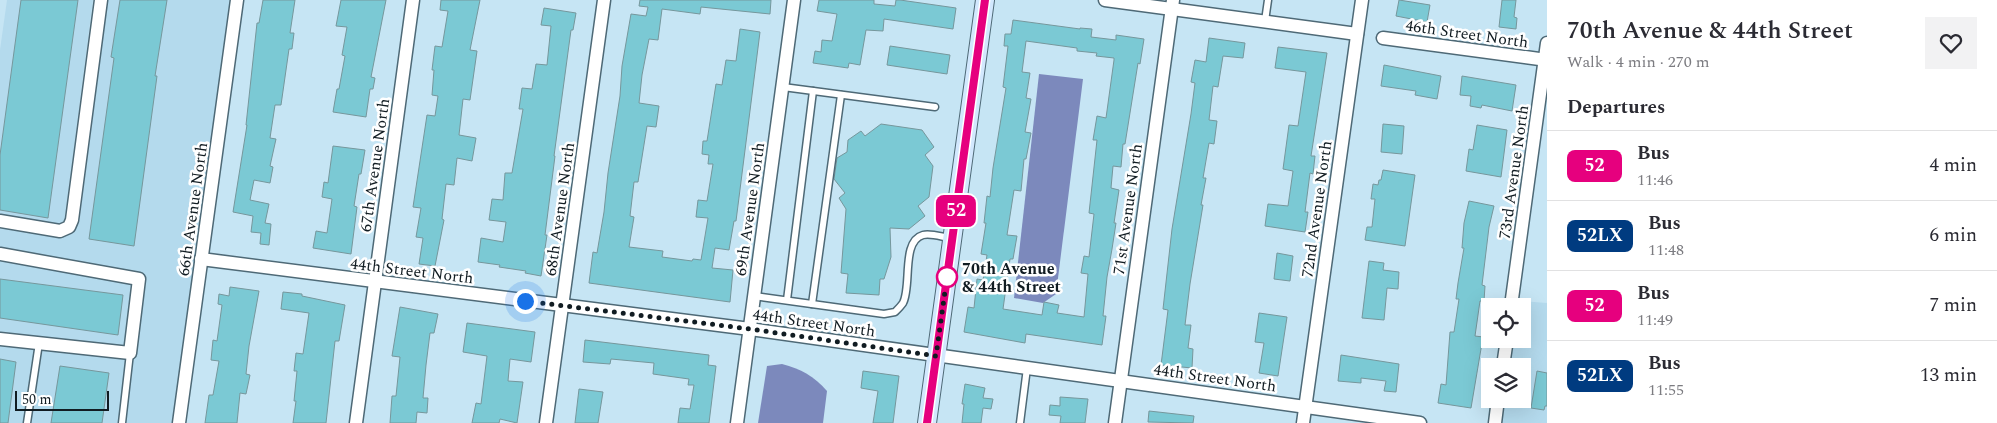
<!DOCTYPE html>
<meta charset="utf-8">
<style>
:root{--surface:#fff;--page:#f2f2f3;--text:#2b2b33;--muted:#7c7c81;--line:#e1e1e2}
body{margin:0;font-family:Spectral,serif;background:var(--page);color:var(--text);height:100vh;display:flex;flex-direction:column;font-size:19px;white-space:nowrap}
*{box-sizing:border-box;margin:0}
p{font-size:16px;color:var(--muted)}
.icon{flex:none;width:28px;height:28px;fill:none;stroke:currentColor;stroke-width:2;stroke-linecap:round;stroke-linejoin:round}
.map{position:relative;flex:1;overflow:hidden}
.drawer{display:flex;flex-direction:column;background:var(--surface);width:450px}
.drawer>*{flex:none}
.badge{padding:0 10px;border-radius:8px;font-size:18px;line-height:32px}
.controls{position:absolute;left:1481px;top:298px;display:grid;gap:10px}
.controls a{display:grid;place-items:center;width:50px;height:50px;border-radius:0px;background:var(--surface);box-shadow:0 5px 20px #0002;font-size:25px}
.scale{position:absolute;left:15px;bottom:12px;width:94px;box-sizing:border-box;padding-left:5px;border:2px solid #111c22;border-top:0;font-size:14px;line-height:18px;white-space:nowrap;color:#111c22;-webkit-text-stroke:4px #fff;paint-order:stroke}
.you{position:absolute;width:25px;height:25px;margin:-12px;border:4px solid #fff;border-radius:50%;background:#1a73e8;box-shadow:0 0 0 8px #1a73e833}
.map>.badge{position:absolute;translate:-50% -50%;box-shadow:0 0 0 2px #fff}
h2{padding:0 20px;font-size:19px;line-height:45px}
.round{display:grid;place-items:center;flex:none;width:52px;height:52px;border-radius:0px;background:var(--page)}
.headline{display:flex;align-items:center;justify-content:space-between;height:85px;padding:0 20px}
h1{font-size:24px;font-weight:600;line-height:38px}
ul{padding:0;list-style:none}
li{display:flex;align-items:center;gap:15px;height:70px;padding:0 20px;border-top:1px solid var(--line)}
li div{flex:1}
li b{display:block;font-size:19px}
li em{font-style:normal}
li .badge{min-width:55px;font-weight:700;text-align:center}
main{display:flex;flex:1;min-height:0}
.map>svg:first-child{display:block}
</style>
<main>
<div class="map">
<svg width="1547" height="423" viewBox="0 0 1547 423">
<rect width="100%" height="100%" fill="#c6e5f4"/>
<g fill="#b4daed">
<path d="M7,0H93L65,218L63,222L58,224L0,215V50Z"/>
<path d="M108,0H230L172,423H0V345L130,359L137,354L146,280L140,273L0,248V228L59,237L72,232L79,223Z"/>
<path d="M0,261L131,284L124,346L0,332Z"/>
<path d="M1519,301L1547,303V423H1502L1506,399H1522V366H1510L1514,339H1522V306H1518Z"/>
</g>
<g fill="#7c89bc">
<path d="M1039,74L1083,79L1056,294L1043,303L1014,298Z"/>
<path d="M782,364C801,369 814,376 827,391L823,423H758L767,366Z"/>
</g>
<g fill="#7bc9d4" stroke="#76979c" fill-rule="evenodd">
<path d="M21,0H78L48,218L0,210V155Z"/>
<path d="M120,0H167L155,76H157L134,246L89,239L114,58L111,57Z"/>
<path d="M263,0H295L290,33H294L292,49H289L281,105H275L270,138L276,139L270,166L273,167L270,183L254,180L250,200L269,204L265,223L271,224L269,245L260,244L261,233L251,232L253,216L233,212L247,125H246L257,23H259Z"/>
<path d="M341,0H386L371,77L375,78L373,89H370L366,117L333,112L337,89H339L345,56L342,55L347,27L336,26Z"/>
<path d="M441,0H480L470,50L477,51L470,100L463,99L459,135L476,138L472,161L457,158L454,185L446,184L442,219L444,220L435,266L419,264L423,238L416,237L421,208L413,207L427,115L435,116L438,96L432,95L434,70H432L435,46L442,47L448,11L440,10Z"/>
<path d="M640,0H771L770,14L701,7L700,14L662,9L658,40L649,39L642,75L639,103L659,106L656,127L647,126L638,182H634L630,216L634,217L629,247L663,251L662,257L692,261L693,259L701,260L708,218L696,217L698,200L707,201L713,164H708L709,155L702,154L703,141H707L716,84L722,85L726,60L736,61L740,29L760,32L736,221H734L729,250L715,248L712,268L733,270L730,302L589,283L593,252L597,253L604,212L608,173L620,96L622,66L631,14L646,16L648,7L639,6Z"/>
<path d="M819,0H874V4L895,6L896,0H900L956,8L953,29L884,19L883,31L866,30L860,65L849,63L848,68L813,63L815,51L821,52L822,40L832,41L837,14L817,11Z"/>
<path d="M1399,0L1430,5L1427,22L1396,16Z"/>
<path d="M1502,0H1516L1514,17L1517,18L1516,29L1499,27Z"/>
<path d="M544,8L576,13L573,30H571L554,156H555L545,235H547L541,276L525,273L526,271L499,267L500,265L478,262L481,238L503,242L506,222L489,220L492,199L503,200L505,173H512L523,109H519L522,88L532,89L536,64L547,65L551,26L541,25Z"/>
<path d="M1013,20L1080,29V28L1092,29L1091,37L1116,40V35L1144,39L1140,64L1138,63L1125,144H1123L1121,167L1113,166L1111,188L1119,190L1114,223H1116L1112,249L1107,277L1103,316H1106L1102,345L1026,334L1025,343L964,332L968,307L974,308L977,279L983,280L987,255L981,254L986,223H984L987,196L990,197L993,168L1006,88L1003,87L1008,46H1004L1005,34H1011ZM1026,41L1077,48V51L1097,53L1096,56L1114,58V60L1106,118L1097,116L1093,140H1097L1089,213L1094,214L1089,257L1084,256L1081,273L1088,274L1084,317L1057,313L1059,305L1044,302L1042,315L1003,309L1010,259H1013L1017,236L1007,235L1014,190L1021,191L1024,159H1026L1031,133L1025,132L1031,99L1026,98L1030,73L1022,72Z"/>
<path d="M1209,38L1245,43L1243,58L1223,56L1218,87L1213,86L1209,120L1217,121L1214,144L1209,143L1203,178H1206L1201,205H1203L1190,284L1185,325H1191L1188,348L1193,349L1192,368L1161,365L1168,310L1163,309L1172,229L1191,114L1195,83L1191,82L1195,60L1206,62Z"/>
<path d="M890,46L950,55L947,74L887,65Z"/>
<path d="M1278,47L1327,53L1311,156H1315L1313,174L1310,173L1305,212H1308L1305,232L1265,226L1268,204L1288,206L1293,171L1283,169L1289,125L1298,126L1306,72L1275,68Z"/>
<path d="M1384,65L1441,76L1437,99L1415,95L1416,91L1381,86Z"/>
<path d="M1462,76L1516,85L1512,111L1482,105L1481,108L1470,106L1471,96L1460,95Z"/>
<path d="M881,124L922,130L934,147L925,155L933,166L929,197L918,206L925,216L909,229L890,228L891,257L884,279H880L879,295L846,293L848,274L841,273L846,209L839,198L845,193L834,179L837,158L847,152L848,140L861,131L865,136Z"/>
<path d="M1383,124L1404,126L1402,154L1381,152Z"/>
<path d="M1477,125L1507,130L1501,177L1466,171L1469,149L1473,150Z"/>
<path d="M333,146L365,150L361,174H359L354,206L357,207L351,254L313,248L316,231L327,233L332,199L322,197L324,182L328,183Z"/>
<path d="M1383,170L1415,175L1405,246L1365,240L1367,227H1372L1375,199H1371L1373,184L1378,185L1379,180H1381Z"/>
<path d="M1469,201L1494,206L1489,227L1482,285L1485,286L1484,301H1480L1475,336L1483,337L1471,408L1438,403L1441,384L1446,385L1450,332H1454L1459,299H1456L1458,283L1464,248H1462L1464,223Z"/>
<path d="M1277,253L1293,256L1290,281L1274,279Z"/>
<path d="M1369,261L1384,263L1383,270L1399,272L1398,289L1387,288L1384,320L1362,318Z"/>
<path d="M0,279L123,295L118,335L0,318Z"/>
<path d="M230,287L259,291L249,346L246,374L250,375L246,394L240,393L237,423H205L209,395H213L219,361L211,360L213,340L217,341L222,305L218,304L219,294L229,296Z"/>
<path d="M283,292L302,294V296L345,305L339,341H335L326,423H293L296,401H294L297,371H294L296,353L303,354L309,313L281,309Z"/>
<path d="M400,307L438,314L434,333H430L426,365L423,398H428L427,413L417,412L416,423H390L392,396H396L400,357L392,356Z"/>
<path d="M1259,313L1287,317L1278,376L1259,373L1264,343L1255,342Z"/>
<path d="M467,323L535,332L531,362L510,359L508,381L523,382L517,423L500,419L499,423H472L476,403L481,404L487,356L463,352Z"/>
<path d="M585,340L709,355L708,365L716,366L709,423H678L680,408L690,409L694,385H688L689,379L653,374L654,363L611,359L610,364L583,362Z"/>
<path d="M1341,355L1399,364L1396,392L1384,391L1386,381L1361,378V383L1338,381Z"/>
<path d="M0,359L16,362L8,423H0Z"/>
<path d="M60,366L109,373L102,423H51Z"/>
<path d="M863,371L899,376L893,423H873L878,391L861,388Z"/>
<path d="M1537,371L1547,373V406H1545L1544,410L1531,408Z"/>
<path d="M965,384L985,388L983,398L993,399L991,409L983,408L981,423H962L964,404H962Z"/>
<path d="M579,389L603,392L598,423H575Z"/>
<path d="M1060,397L1088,399L1085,423H1060L1061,416L1049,415L1050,405L1060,406Z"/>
<path d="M1149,411L1194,416L1193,423L1148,422Z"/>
</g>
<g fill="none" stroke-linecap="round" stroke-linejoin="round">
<g stroke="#4e6976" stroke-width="9">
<g id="lane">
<path d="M1265,21L1268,0"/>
<path d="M783,87L935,107"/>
<path d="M754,296L884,314L895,312C898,309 901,306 903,303C912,286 901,241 923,235C931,233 942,237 950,238"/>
<path d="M787,300L813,91"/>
<path d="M812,304L841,95"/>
<path d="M27,423L39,343"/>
<path d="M122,423L130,353"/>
<path d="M1020,423L1027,368"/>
</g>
</g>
<g stroke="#4e6976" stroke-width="15">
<g id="street">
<path d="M1105,0L1357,34"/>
<path d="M1383,38L1547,60"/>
<path d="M0,221L60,231L69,227L72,220L101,0"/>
<path d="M0,254L139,279L130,353L0,339"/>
<path d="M201,259L750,329L1420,423"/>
<path d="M1511,306L1547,43"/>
<path d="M1503,366L1507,339"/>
<path d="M179,423L237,0"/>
<path d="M356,423L413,0"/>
<path d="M546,423L604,0"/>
<path d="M737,423L794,0"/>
<path d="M1115,423L1173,0"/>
<path d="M1303,423L1362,0"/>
<path d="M1495,423L1498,399"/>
</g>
</g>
<g stroke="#4e6976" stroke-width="20">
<path id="secondary" d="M927,423L985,0"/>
</g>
<use href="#lane" stroke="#fff" stroke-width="6"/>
<use href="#street" stroke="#fff" stroke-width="12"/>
<use href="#secondary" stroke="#d2e8fe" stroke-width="18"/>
</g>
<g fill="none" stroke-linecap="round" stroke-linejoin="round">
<g stroke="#fff" stroke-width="11">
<path id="line" d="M927,423L985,0"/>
</g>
<use href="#line" stroke="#e6007e" stroke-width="8"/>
<path stroke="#111c22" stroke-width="5" stroke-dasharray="0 9" d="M525,301L750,329L936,356L947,277"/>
</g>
<circle fill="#fff" stroke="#e6007e" stroke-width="2.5" cx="947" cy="277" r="10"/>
<g text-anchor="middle" stroke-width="5" stroke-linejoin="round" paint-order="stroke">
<g font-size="16" fill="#111c22" stroke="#fff">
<text transform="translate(1467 33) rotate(8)" y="6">46th Street North</text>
<text transform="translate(374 165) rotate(-82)" y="6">67th Avenue North</text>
<text transform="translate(1513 172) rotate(-82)" y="6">73rd Avenue North</text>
<text transform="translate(192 209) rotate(-82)" y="6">66th Avenue North</text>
<text transform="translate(559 209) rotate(-82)" y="6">68th Avenue North</text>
<text transform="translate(749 209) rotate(-82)" y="6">69th Avenue North</text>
<text transform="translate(1127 209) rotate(-82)" y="6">71st Avenue North</text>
<text transform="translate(1316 209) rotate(-82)" y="6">72nd Avenue North</text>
<text transform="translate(412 270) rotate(7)" y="6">44th Street North</text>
<text transform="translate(814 322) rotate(8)" y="6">44th Street North</text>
<text transform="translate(1215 377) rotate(8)" y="6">44th Street North</text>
</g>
<g font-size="16" font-weight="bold" fill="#111c22" stroke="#fff" text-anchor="start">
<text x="962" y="274">70th Avenue<tspan x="962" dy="18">&amp; 44th Street</tspan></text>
</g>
</g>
</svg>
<div class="controls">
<a><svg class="icon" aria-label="locate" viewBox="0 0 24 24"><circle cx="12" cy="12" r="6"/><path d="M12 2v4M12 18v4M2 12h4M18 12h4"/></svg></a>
<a><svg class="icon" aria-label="layers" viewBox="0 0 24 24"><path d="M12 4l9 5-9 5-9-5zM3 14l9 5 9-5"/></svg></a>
</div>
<div class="scale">50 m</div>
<div class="you" style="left:525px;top:301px"></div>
<b class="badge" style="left:956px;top:211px;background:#e6007e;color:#fff">52</b>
</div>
<section class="drawer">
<div class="headline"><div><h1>70th Avenue &amp; 44th Street</h1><p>Walk · 4 min · 270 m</p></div><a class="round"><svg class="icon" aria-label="heart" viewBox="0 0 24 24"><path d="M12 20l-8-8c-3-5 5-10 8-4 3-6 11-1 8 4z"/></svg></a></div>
<h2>Departures</h2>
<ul>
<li><span class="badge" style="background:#e6007e;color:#fff">52</span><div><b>Bus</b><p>11:46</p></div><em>4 min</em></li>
<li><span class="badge" style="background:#003b80;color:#fff">52LX</span><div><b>Bus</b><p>11:48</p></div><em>6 min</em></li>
<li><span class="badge" style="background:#e6007e;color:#fff">52</span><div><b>Bus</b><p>11:49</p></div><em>7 min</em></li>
<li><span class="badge" style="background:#003b80;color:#fff">52LX</span><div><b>Bus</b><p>11:55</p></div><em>13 min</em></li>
</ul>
</section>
</main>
